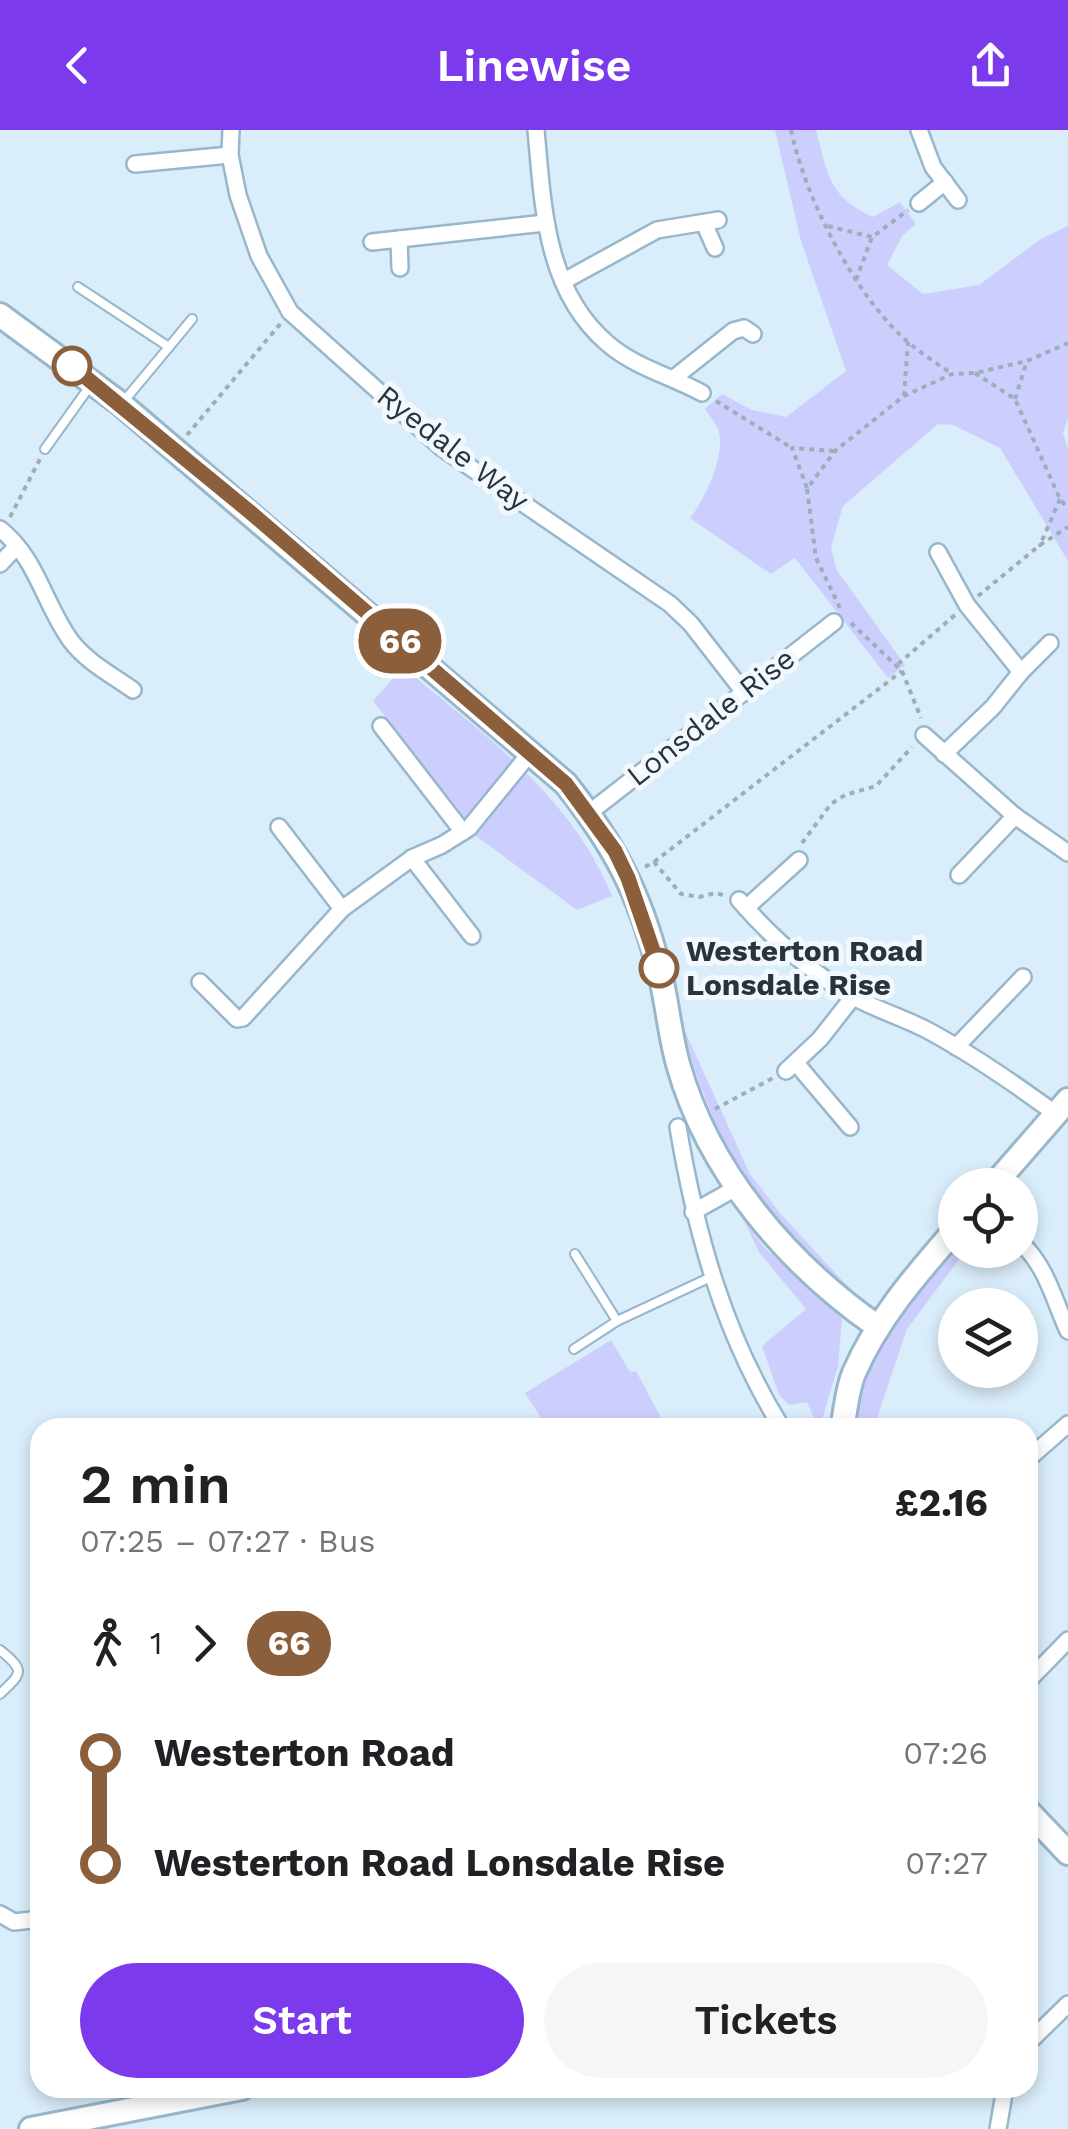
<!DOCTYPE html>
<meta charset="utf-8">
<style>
:root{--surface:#fff;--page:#f6f6f6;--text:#202124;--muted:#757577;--accent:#7c3aed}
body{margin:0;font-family:"Work Sans",sans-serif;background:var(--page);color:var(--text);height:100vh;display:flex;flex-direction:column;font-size:38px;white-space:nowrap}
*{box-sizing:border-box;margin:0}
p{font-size:32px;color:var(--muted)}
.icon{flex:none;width:55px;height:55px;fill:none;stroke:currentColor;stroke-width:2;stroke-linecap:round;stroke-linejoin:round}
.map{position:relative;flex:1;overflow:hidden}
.drawer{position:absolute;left:30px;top:1288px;width:1008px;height:680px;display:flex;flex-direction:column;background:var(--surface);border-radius:30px;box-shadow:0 5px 15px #0003}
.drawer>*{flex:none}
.badge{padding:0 20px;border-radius:32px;font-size:35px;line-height:65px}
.buttons{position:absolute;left:938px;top:1038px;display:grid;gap:20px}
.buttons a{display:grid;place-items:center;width:100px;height:100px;border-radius:50%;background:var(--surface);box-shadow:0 5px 15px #0003;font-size:50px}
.map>.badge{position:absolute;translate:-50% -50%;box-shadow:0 0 0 5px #fff}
.legs{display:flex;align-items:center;gap:15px;height:110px;padding:0 50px;font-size:32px}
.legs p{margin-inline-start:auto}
.head{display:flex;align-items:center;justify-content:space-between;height:170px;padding:0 50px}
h1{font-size:55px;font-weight:600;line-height:75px}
.cta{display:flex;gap:20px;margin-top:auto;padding:20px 50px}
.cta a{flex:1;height:115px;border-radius:60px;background:var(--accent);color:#fff;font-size:40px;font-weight:600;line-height:115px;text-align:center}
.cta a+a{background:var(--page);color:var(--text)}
ul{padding:0 50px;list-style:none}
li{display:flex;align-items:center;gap:35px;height:110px;font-size:38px}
li i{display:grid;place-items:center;width:15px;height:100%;margin:0 12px;background:currentColor}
li i::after{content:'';width:25px;height:25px;margin:-12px;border:8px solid;border-radius:50%;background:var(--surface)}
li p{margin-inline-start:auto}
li:first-child i{background:linear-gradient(#0000 50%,currentColor 0)}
li:last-child i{background:linear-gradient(currentColor 50%,#0000 0)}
header{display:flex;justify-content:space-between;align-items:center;height:130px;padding:0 50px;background:var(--accent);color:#fff;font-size:45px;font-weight:600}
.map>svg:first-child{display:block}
</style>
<header><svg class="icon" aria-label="back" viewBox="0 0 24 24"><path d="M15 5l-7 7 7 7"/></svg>Linewise<svg class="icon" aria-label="share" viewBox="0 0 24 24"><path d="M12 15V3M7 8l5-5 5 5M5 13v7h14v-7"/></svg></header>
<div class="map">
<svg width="1068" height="1999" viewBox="0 0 1068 1999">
<rect width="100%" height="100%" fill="#daedfa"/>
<g fill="#cccffd">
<path d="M775,0H816C828,44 828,66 873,87L900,72L916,94L902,106L887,135L923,164L979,155L1041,109L1068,96V288L1063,303L1068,319V431L1000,318L953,295L938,294L843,376L831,417L836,439L905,535L888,548L795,428L771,444L690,388C705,370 727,322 718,299C715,292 709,285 705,279L722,264L752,280L786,287L846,241L801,111Z"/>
<path d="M403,537C484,605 571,665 612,766L577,780L476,706L373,571Z"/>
<path d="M683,897L750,1044L779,1082L852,1161C760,1083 712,1015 683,897Z"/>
<path d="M744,1091L764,1117L842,1188L838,1236L821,1293H816L807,1272L789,1275L779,1265L762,1216L806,1179L759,1122Z"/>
<path d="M955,1118L966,1120L907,1199L874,1297L853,1298C865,1223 907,1174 955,1118Z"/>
<path d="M611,1210L630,1242L636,1241L666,1297H547L525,1263Z"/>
</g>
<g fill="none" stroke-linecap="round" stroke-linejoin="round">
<g stroke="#98b7cb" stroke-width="12">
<g id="lane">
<path d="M78,157L169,217L124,271"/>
<path d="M169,217L192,189"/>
<path d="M45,319L90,256"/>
<path d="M575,1124L617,1191"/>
<path d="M574,1219L617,1191L713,1146"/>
<path d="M0,1520C26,1541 22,1543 0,1564"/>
</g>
</g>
<g stroke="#98b7cb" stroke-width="20">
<g id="street">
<path d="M231,0L230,25L238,65L259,126L290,182L442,318L670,474L691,494L743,561"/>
<path d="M536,0C543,75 545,160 607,213C634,237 671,246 702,263"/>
<path d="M919,0L933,37L958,70"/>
<path d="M135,34L230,25"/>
<path d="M919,73L945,52"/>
<path d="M704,93L715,118"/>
<path d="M399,109L400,138"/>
<path d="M372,112L545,93"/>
<path d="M564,151L657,100L718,90"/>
<path d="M674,248L733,201L744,198L753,204"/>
<path d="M0,399C37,428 44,474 71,511C87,532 112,545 133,560"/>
<path d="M938,422L967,475L1021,542"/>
<path d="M0,434L17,416"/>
<path d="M381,596L463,702"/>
<path d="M924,605L1015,686L1068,723"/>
<path d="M944,624L993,577L1021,542L1050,513"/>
<path d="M589,683L834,492"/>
<path d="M279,697L342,779"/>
<path d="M412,728L472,806"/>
<path d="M959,745L1015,686"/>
<path d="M739,770C771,807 808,840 850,865C874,879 902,887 927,900C972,924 1015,954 1056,984"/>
<path d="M746,778L799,730"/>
<path d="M200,852L237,889L243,888L342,779L412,728L442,715L469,698L531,622"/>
<path d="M956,917L1023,847"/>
<path d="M796,933L850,997"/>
<path d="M786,941L820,909L853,867"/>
<path d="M678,997C696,1104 724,1205 782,1298"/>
<path d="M693,1082L736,1058"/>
<path d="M1020,1112C1046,1135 1054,1170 1068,1201"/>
<path d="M1028,1329L1068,1294"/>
<path d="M1028,1551L1068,1510"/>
<path d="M0,1784L14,1792L40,1789"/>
<path d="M1028,1913L1068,1874"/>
<path d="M998,1999L1005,1958"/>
</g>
</g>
<g stroke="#98b7cb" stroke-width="28">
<g id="secondary">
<path d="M0,185L121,274L566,654C613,714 639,761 658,836C667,868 669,902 678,934C708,1041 787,1134 878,1197"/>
<path d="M994,1055L1068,970"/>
<path d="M842,1298C846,1280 847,1259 854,1243C878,1188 916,1145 955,1100"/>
<path d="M1028,1681L1068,1723"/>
<path d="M31,1999L242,1958"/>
</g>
</g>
<g stroke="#9daeb9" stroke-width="4" stroke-dasharray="5 5" stroke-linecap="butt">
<path d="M791,0C805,68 856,168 909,213C922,224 938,234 952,244"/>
<path d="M828,96L872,107"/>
<path d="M856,150L872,107L908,80"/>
<path d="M975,243L1015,269L1060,369L1068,379"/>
<path d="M904,266L908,212"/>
<path d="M1015,269L1027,231"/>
<path d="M716,271L792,318"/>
<path d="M187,305L281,193"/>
<path d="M807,358L792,318L835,321"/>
<path d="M1060,369L1040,415L1068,397"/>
<path d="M10,387L40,329"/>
<path d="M978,466L1040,415"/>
<path d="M840,478L816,428L807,359L835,321L904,266L952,244L975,243L1027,231L1068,213"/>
<path d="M851,493L902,541L921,588"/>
<path d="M898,534L955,485"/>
<path d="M802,713L831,674L845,665L876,656L912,617"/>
<path d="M654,732L902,541"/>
<path d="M645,737L654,732L681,764L699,767L716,763L723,765"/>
<path d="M715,979L773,948"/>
</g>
<use href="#lane" stroke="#fff" stroke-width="8"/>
<use href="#street" stroke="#fff" stroke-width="15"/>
<use href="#secondary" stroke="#fff" stroke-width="22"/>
</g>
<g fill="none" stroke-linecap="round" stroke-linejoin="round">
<g stroke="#fff" stroke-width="22">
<path id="line-1" d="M72,236L250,382L566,654L615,721L628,748L659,838"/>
</g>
<use href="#line-1" stroke="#8b5e3c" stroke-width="15"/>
</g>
<g fill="#fff" stroke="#8b5e3c" stroke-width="5">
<circle cx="72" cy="236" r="18"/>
<circle cx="659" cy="838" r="18"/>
</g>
<g text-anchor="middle" stroke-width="10" stroke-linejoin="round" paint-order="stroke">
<g font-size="30" fill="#27343c" stroke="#f2f8fd">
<text transform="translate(453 318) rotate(38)" y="10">Ryedale Way</text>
<text transform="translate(711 587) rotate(-38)" y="10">Lonsdale Rise</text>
</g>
<g font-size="30" font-weight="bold" fill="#27343c" stroke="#f2f8fd" text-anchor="start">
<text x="686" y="831">Westerton Road<tspan x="686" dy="34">Lonsdale Rise</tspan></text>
</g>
</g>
</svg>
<div class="buttons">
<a><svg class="icon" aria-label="locate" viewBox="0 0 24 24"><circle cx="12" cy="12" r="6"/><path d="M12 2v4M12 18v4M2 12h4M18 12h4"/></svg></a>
<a><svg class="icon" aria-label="layers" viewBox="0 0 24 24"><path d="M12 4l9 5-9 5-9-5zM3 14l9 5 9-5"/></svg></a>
</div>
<b class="badge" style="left:400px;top:511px;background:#8b5e3c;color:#fff">66</b>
<section class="drawer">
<div class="head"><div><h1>2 min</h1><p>07:25 – 07:27 · Bus</p></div><b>£2.16</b></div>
<div class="legs"><svg class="icon" aria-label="walk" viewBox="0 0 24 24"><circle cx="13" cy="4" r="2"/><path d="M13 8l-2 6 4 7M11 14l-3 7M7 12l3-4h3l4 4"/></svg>1<svg class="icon" aria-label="forward" viewBox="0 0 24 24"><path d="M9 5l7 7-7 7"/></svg><b class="badge" style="background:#8b5e3c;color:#fff">66</b></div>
<ul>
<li><i style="color:#8b5e3c"></i><b>Westerton Road</b><p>07:26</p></li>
<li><i style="color:#8b5e3c"></i><b>Westerton Road Lonsdale Rise</b><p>07:27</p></li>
</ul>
<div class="cta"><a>Start</a><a>Tickets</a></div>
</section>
</div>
